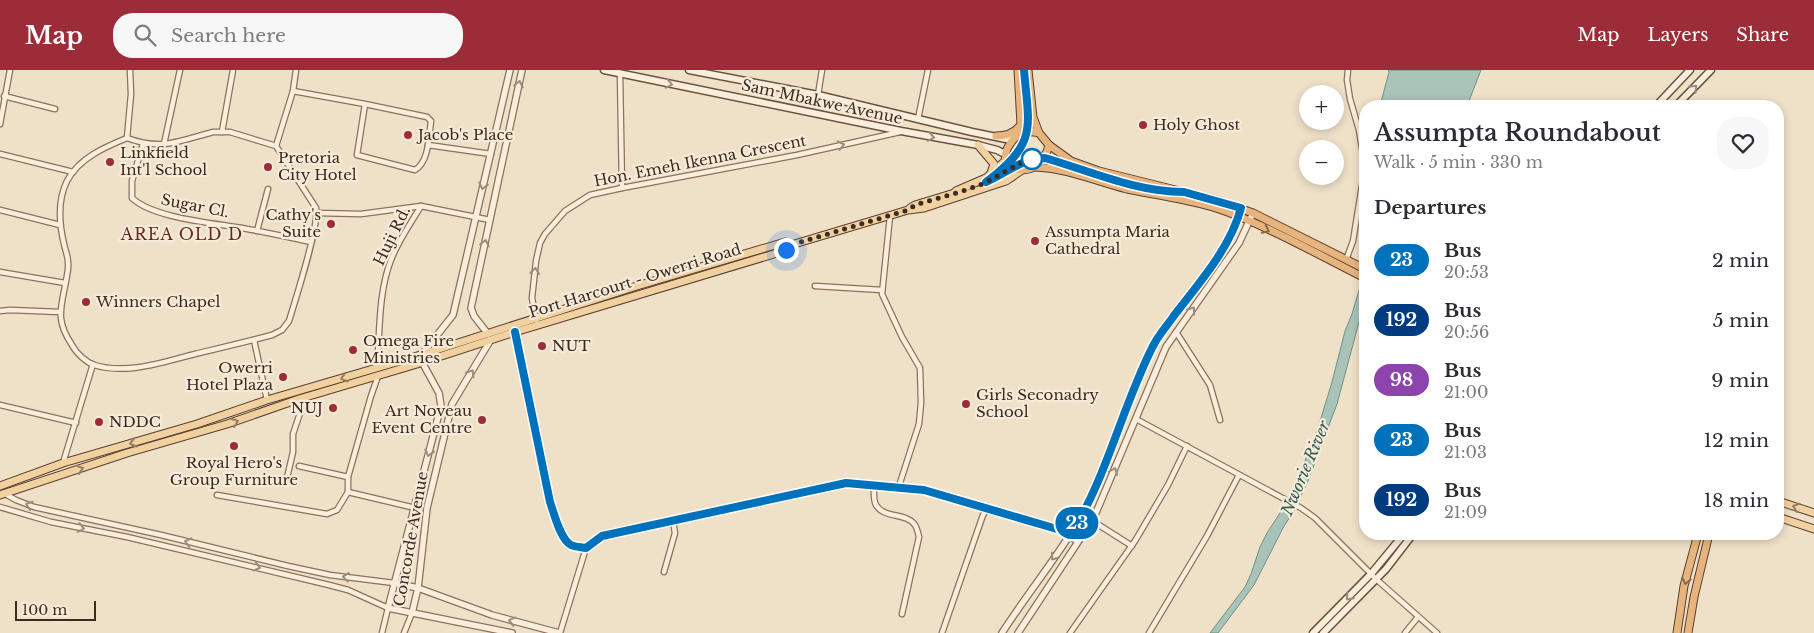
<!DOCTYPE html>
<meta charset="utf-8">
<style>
:root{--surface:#fff;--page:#f7f7f7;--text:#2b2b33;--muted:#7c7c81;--accent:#9c2c37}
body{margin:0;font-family:"Libre Baskerville",serif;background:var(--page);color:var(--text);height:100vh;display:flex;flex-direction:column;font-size:19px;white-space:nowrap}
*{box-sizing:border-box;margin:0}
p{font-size:16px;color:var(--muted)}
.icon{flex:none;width:28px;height:28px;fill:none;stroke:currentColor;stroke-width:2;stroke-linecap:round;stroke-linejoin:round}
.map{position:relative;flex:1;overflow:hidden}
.details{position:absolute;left:1359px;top:30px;width:425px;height:440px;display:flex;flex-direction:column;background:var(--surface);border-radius:20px;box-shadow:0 2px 8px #0003}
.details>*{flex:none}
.badge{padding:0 10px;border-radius:16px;font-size:18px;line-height:32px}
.buttons{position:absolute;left:1299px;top:15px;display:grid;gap:10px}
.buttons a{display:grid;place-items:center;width:45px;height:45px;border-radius:50%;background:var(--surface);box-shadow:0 2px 8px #0003;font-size:25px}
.scale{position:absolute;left:15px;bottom:12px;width:81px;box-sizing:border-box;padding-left:5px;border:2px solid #3c2b20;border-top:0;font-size:14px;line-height:18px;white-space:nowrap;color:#3c2b20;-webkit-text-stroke:4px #f6ebd8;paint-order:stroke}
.you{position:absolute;width:25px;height:25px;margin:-12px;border:4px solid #fff;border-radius:50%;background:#1a73e8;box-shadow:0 0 0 8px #1a73e833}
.map>.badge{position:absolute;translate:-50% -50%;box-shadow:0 0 0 2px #fff}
h2{padding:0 15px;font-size:19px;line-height:45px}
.round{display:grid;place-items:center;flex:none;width:52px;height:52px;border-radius:20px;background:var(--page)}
.summary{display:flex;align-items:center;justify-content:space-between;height:85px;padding:0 15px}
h1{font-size:24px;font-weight:600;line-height:38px}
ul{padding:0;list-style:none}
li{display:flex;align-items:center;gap:15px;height:60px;padding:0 15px}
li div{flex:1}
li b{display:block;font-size:19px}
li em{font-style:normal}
li .badge{min-width:55px;font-weight:700;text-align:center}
header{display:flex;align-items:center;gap:30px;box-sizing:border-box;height:70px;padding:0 25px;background:var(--accent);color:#fff}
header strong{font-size:24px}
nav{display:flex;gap:28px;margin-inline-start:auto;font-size:18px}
.search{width:350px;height:45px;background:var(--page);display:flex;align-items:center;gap:12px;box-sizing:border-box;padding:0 18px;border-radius:20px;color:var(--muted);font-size:19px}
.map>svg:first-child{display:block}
</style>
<header>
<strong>Map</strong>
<div class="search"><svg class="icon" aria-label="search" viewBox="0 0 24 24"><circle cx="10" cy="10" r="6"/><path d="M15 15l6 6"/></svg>Search here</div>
<nav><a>Map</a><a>Layers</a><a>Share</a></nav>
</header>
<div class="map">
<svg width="1814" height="563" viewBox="0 0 1814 563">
<rect width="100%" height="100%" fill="#efe0c8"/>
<g fill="#a9c3b9" stroke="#6f9286">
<path d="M1388,0H1481L1467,36H1380L1389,2Z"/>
<path d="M1365,207V243L1359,252L1337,334L1308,411L1294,441L1284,456L1254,515L1218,563H1210L1245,517L1251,504L1260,477L1267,463L1291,426L1318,358L1332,312L1345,261L1352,244L1360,217Z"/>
</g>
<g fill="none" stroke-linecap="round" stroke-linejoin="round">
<g stroke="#8c715c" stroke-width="7">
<g id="minor">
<path d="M620,4L622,118"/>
<path d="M293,21L365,34L427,47L431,51C429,66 429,92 415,100L357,85L365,34"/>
<path d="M818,25L822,0"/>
<path d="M4,26L55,39"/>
<path d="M918,49L928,0"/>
<path d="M0,54L10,0"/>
<path d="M213,62H230L276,76L316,138C320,154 295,231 289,251L282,260L272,265C246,272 220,278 195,284C163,292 127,305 94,295C86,292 76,283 72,275C55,250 61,238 66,211C67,205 69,198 68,192C68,186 65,180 64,174C59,153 57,131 67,111C79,88 105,77 127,68C162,81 179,71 213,62Z"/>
<path d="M222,62L233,0"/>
<path d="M127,68L131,24L130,0"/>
<path d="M143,74L132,111V128C153,148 213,153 242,158C265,162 288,167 311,172"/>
<path d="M164,74L180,0"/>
<path d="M428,75L491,84"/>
<path d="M276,76L293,21L296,0"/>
<path d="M0,84L73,102"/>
<path d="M0,140L60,155"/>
<path d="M317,143L361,144L421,136L490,150"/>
<path d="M890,146L882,224L902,267L920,298L921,333L919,354L899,416"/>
<path d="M257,161L268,119"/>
<path d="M1346,190L1353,171L1365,97L1359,60L1350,29L1347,10L1348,0"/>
<path d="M0,202L65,213"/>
<path d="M815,216L882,220"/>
<path d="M0,241L10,240L60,242"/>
<path d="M536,250L532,228L536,191L540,173L545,164L565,141L590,125L622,118L797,85L900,62"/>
<path d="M515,262L550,432C554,443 560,469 571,475C575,477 581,477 586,478L602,466L846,413L924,420L1057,459L1078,472"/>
<path d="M1176,262L1210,315L1220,350"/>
<path d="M254,270L267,330"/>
<path d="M377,297C380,263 378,223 391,190C398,171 411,153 421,136"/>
<path d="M0,335L76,353"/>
<path d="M1136,349L1301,438L1315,448L1376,509L1437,563"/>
<path d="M63,393L93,294"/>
<path d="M299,396L348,407"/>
<path d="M286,412L293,382V364L300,343L299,329"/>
<path d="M874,415C874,421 873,430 876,435C884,449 906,442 915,455C917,458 918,463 919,467L902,544"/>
<path d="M348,422V407L371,326L378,306"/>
<path d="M5,424L16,430L34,437L161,465L288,496L330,505L394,513"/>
<path d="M217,425L327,444L337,440L348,422L415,438"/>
<path d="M0,437L51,452L127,467L329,515L348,520L388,538L382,563"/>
<path d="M1091,450L1132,476"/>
<path d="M664,502L675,463L673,451"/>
<path d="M404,563L412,543"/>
<path d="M560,563L586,478"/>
<path d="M942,563L983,445L988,438"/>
<path d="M1070,563L1135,471L1168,415L1187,376"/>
<path d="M1149,563L1207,466L1239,405"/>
<path d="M1405,563L1418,547"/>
</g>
</g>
<g stroke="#8c715c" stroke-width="8">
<g id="tertiary">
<path d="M488,264L474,246L471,238L522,0"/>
<path d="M422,284L453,245L510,0"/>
<path d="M422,292L439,323L441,336L388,538L512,563"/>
<path d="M394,513L418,518L492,545L559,563"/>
<path d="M412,543L418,518L427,438L452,334L490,271"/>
<path d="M1002,563C1034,513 1074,468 1098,413C1113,379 1124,344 1138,310C1143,298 1147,286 1154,275C1181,230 1227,191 1241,138"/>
<path d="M1018,563L1078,472L1095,445L1166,277L1239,173L1253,143"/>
</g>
</g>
<g stroke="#6e523f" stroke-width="9">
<g id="secondary">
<path d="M604,0L901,61L978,75L997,80L1005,84"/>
<path d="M689,0L818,25L972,62L1006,69H1013"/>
<path d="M1656,36L1690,0"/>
<path d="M1676,36L1711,0"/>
<path d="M1313,563L1371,504L1404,464"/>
<path d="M1323,563L1386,499L1413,464"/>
</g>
</g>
<g stroke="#5a4030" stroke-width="9">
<g id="primary">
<path d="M978,75L994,94L991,103"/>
<path d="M1140,116L1168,121"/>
<path d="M956,121L986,108L1006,90"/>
<path d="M910,138L915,135L961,121"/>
<path d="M0,416L63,393L197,354L267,330L414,287L637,216L785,172L791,175"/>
<path d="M0,425L127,383L227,354L299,329L417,294L515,262L787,180L791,175L908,140L924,138L1006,111L1022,100"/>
<path d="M1778,431L1814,443"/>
<path d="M1778,447L1814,459"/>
</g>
</g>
<g stroke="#5a4030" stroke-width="9">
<g id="trunk">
<path d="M1028,0L1033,47L1039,63L1049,75C1047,83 1043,91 1037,95C1028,102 1011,102 1006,90C1004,86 1006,83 1007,79C1014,65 1023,59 1039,63"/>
<path d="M1017,65L1021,55L1018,0"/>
<path d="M996,66C1005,66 1013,64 1019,57"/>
<path d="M1049,75L1071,91L1099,101L1216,130L1253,143L1365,199"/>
<path d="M1034,97C1068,98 1095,111 1127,119C1156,125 1185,129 1213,137C1263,153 1317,184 1365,208"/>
<path d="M1677,563L1684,516L1698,464"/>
<path d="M1688,563L1694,527L1709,464"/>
</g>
</g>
<use href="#minor" stroke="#f9eedc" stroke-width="4.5"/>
<use href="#tertiary" stroke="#f9eedc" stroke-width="5.5"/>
<use href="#secondary" stroke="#f9eedc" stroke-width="6"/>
<use href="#primary" stroke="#f2d1a1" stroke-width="7"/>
<use href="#trunk" stroke="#e8b47e" stroke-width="7"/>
<g stroke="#5a4030" stroke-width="9" stroke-linecap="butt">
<g id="primary-bridge">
<path d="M999,102C1038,66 1028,47 1024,0"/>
<path d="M986,112C1008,102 1020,89 1045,88L1123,113L1140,116"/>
</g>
</g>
<use href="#primary-bridge" stroke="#f2d1a1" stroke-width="7"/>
</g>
<defs><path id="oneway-chevron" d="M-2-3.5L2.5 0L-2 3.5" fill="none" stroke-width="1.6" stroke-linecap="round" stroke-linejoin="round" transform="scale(1.25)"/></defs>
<g stroke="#9a8c7e">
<use href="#oneway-chevron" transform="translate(519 14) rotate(-78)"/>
<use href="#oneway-chevron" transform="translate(669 14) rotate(12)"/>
<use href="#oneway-chevron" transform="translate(1694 18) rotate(-47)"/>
<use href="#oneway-chevron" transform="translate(931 67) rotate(10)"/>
<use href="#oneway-chevron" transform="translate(841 75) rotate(-13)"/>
<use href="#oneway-chevron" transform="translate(483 116) rotate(104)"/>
<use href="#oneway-chevron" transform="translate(485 173) rotate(-78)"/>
<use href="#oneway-chevron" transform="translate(535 201) rotate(-84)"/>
<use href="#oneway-chevron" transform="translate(1192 240) rotate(-54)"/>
<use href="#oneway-chevron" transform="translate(471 303) rotate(-58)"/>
<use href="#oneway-chevron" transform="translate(429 383) rotate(104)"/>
<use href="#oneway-chevron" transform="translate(1114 401) rotate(-68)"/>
<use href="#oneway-chevron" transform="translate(29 435) rotate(-162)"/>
<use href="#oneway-chevron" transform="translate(81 458) rotate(11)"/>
<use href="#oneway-chevron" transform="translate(188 472) rotate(-166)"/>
<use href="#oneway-chevron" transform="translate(1054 487) rotate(126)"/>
<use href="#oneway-chevron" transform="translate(257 497) rotate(15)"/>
<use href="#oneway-chevron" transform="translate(346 507) rotate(-173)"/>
<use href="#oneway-chevron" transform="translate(1349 527) rotate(134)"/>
<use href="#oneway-chevron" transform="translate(512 551) rotate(-165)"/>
</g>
<g stroke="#89694a">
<use href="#oneway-chevron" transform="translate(1266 160) rotate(26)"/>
<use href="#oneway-chevron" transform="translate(1686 511) rotate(103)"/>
</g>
<g stroke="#977e60">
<use href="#oneway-chevron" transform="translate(344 308) rotate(163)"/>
<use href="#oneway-chevron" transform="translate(235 352) rotate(-20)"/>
<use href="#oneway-chevron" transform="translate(133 373) rotate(164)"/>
<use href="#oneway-chevron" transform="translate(80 399) rotate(-18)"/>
<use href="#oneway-chevron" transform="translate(1796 437) rotate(-161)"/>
</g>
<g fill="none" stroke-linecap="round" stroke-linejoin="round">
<g stroke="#fff" stroke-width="11">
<path id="line" d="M515,262L550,432C554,443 560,469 571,475C575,477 581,477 586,478L602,466L846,413L924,420L1057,459L1070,466C1107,407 1121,340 1152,278C1157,267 1166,257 1173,247C1198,214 1230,179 1241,138L1184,122C1136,122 1090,101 1045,88C1020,89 1009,102 986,112C1038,73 1029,58 1024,0"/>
</g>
<use href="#line" stroke="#0072bc" stroke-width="8"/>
<path stroke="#3c2b20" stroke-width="5" stroke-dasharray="0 9" d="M786,180L791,175L908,140L915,135C937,128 960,123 982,114C1000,106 1015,94 1034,88L1032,89"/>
</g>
<g fill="#9c2c37" stroke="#f6ebd8" stroke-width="2">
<circle cx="1143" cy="55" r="5"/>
<circle cx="408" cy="65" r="5"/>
<circle cx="110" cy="92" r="5"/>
<circle cx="268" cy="97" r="5"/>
<circle cx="331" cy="154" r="5"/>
<circle cx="1035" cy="171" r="5"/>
<circle cx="86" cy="232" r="5"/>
<circle cx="542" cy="276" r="5"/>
<circle cx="353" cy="280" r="5"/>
<circle cx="283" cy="307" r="5"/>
<circle cx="966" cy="334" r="5"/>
<circle cx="333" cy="338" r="5"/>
<circle cx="482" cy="350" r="5"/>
<circle cx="99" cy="352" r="5"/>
<circle cx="234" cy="376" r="5"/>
</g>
<circle fill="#fff" stroke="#0072bc" stroke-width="2.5" cx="1032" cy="89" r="10"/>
<g text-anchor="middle" stroke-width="4.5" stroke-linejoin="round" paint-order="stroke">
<g font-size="15" fill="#3c2b20" stroke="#f6ebd8">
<text transform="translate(822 32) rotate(12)" y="5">Sam Mbakwe Avenue</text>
<text transform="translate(700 91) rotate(-11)" y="5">Hon. Emeh Ikenna Crescent</text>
<text transform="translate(195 136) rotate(11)" y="5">Sugar Cl.</text>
<text transform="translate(392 166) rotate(-64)" y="5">Huji Rd.</text>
<text transform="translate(635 211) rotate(-17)" y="5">Port Harcourt - Owerri Road</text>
<text transform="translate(411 469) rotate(-80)" y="5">Concorde Avenue</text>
</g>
<g font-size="15" fill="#3c2b20" stroke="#f6ebd8" text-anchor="start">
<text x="1153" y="60">Holy Ghost</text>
<text x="418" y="70">Jacob's Place</text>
<text x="120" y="88">Linkfield<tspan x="120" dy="17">Int'l School</tspan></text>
<text x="278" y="93">Pretoria<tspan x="278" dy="17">City Hotel</tspan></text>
<text x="321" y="150" text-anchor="end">Cathy's<tspan x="321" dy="17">Suite</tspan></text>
<text x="1045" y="167">Assumpta Maria<tspan x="1045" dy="17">Cathedral</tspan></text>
<text x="96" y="237">Winners Chapel</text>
<text x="363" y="276">Omega Fire<tspan x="363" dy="17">Ministries</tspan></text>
<text x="552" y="281">NUT</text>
<text x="273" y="303" text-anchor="end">Owerri<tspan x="273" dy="17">Hotel Plaza</tspan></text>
<text x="976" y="330">Girls Seconadry<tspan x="976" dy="17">School</tspan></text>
<text x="323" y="343" text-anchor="end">NUJ</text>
<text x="472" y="346" text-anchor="end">Art Noveau<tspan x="472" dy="17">Event Centre</tspan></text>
<text x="109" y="357">NDDC</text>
<text x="234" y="398" text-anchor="middle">Royal Hero's<tspan x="234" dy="17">Group Furniture</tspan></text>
</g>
<g font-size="16" letter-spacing="1" fill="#69281f" stroke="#f6ebd8">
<text x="182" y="170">AREA OLD D</text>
</g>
<g font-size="16" font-style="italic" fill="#2f5c55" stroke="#f6ebd8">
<text transform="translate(1305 398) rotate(-67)" y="6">Nworie River</text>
</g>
</g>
</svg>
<div class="buttons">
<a>+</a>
<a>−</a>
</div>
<div class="scale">100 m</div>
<div class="you" style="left:786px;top:180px"></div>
<b class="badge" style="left:1077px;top:453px;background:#0072bc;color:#fff">23</b>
<section class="details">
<div class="summary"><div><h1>Assumpta Roundabout</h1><p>Walk · 5 min · 330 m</p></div><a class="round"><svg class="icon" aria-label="heart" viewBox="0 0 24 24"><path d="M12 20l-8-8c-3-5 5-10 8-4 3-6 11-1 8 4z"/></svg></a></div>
<h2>Departures</h2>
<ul>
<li><span class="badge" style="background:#0072bc;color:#fff">23</span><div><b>Bus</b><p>20:53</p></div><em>2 min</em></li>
<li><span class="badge" style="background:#003b80;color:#fff">192</span><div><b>Bus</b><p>20:56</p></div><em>5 min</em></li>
<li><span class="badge" style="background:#8e44ad;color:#fff">98</span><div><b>Bus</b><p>21:00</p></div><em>9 min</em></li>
<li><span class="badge" style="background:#0072bc;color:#fff">23</span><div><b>Bus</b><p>21:03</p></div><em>12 min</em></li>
<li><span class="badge" style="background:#003b80;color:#fff">192</span><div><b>Bus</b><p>21:09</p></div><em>18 min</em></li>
</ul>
</section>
</div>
